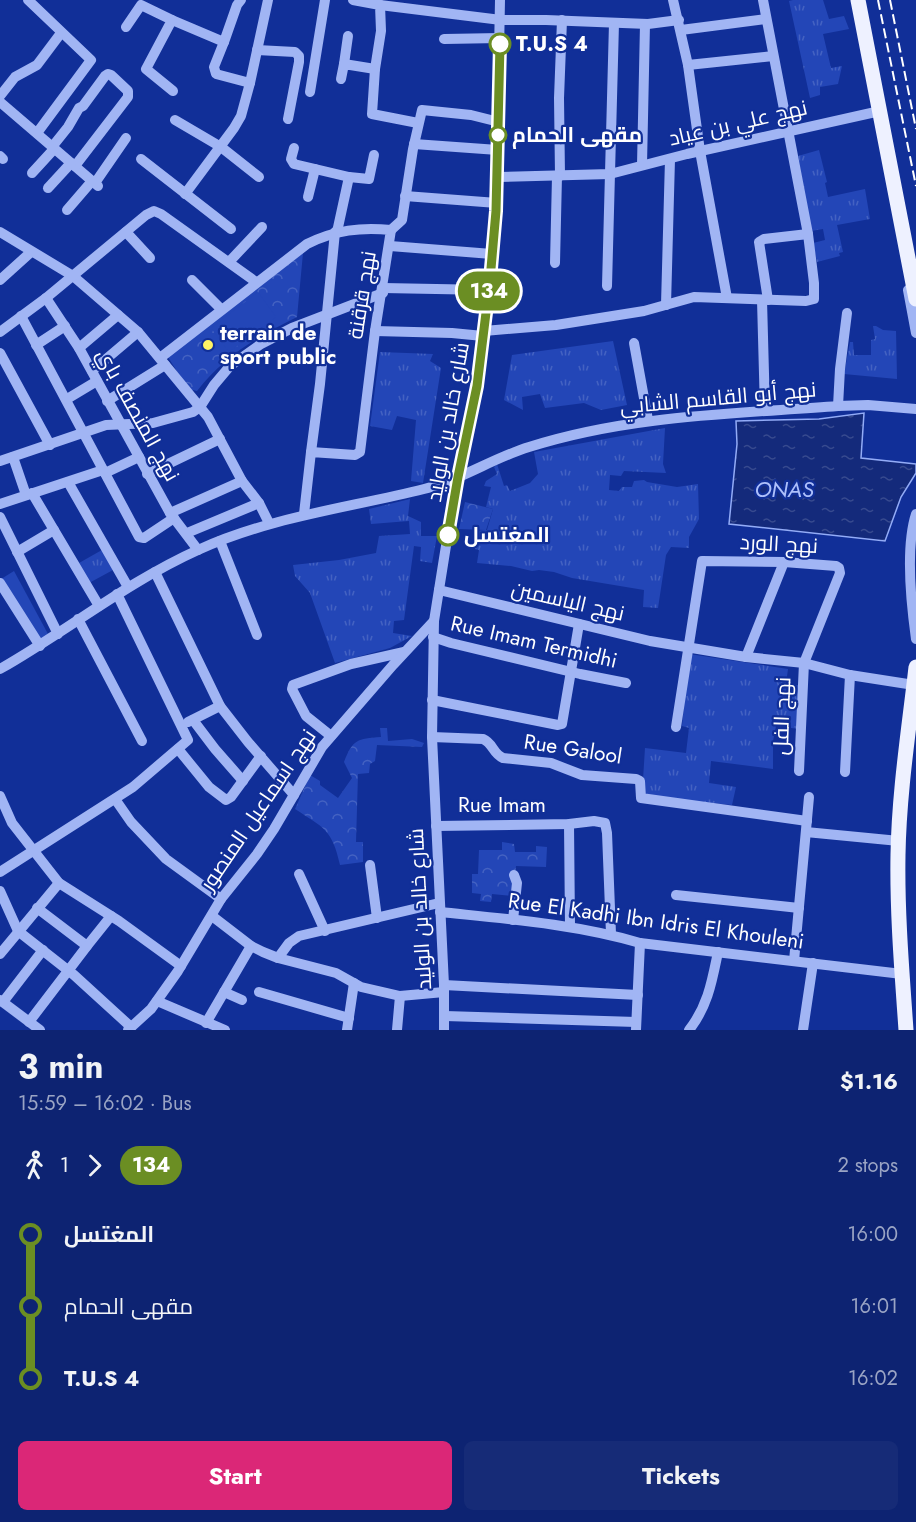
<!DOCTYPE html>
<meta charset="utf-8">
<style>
:root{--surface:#0d2372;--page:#162b77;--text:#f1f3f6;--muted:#9aa4c4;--accent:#db2777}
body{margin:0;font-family:Jost,Cairo,sans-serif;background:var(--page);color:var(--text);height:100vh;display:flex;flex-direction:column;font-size:22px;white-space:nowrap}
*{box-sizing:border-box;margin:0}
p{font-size:20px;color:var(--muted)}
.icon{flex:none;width:33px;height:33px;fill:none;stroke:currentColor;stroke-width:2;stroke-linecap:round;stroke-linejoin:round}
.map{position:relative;height:1030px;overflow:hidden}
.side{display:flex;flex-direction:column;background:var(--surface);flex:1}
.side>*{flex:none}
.badge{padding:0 12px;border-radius:20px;font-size:21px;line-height:39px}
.map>.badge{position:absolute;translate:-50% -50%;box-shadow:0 0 0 3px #fff}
.legs{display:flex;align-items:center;gap:9px;height:66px;padding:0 18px;font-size:20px}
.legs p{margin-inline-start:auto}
.summary{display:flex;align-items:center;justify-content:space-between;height:102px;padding:0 18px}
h1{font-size:33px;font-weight:700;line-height:45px}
.action{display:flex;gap:12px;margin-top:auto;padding:12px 18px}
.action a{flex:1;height:69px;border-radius:9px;background:var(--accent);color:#fff;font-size:24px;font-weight:700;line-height:69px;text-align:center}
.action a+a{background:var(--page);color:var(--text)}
ul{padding:0 18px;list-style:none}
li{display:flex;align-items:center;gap:21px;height:72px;font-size:22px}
li i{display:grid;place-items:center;width:9px;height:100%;margin:0 8px;background:currentColor}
li i::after{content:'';width:15px;height:15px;margin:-8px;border:4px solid;border-radius:50%;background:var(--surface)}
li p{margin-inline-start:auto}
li:first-child i{background:linear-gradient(#0000 50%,currentColor 0)}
li:last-child i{background:linear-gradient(currentColor 50%,#0000 0)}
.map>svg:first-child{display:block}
</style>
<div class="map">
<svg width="916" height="1030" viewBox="0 0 916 1030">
<defs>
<pattern id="grass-tufts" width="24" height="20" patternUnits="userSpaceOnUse" patternTransform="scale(1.5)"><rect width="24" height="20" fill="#2346b7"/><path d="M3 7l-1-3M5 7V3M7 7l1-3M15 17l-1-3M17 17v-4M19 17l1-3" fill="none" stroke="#4462c2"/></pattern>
<pattern id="park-crowns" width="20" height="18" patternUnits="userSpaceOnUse" patternTransform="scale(1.5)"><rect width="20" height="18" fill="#2346b7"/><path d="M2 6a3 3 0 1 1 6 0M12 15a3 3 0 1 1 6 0" fill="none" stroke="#4462c2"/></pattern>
<pattern id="water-ripples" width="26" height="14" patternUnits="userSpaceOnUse" patternTransform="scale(1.5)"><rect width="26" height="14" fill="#142a7b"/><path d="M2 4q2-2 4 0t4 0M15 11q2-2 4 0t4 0" fill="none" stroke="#374a8f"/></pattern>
</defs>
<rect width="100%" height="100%" fill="#112f98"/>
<g fill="url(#grass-tufts)">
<path d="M793,0H823L829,19L844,16L849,29L823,34L831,68L842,66L838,84L820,87V95L810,98L789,1Z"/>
<path d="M819,150L827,182L825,183L828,197L865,189L870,219L837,225L843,252L839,253L840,256L817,262L813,243L825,240L823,229L811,231L798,156Z"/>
<path d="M873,326H876L883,330L896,331L897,379L844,374L850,342H853L854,355H871V340L875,339Z"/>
<path d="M613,341L627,405L601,410L584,403L545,408L540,394L522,397L523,410L504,400L512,355Z"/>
<path d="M380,352L433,354L430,361L441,368L423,483L411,481L416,420L397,416L392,430L370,426Z"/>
<path d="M665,428L663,464L666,473L624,471L621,476L610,475L609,490L619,491L622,487H632L634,481L644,480L647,482L677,487L698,484L699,519L689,537V548L671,547L666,555L658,608L643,607L644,590L572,578L554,572L539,570L532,571L511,566L477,563L479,550L475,549L477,540L473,537V531L487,530L493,509L486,507L491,487L484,486L486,481L497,474L494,467L497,464L504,486L507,485L510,491L530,483L538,474L534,452Z"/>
<path d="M410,499L408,516L421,522V536H437L432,563L420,561L421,547L414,546L404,620L394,621L393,633L412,636L390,648L335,663L310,593L295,576L293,565L339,560L376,553L379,536L410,534L409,521L371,524L369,509Z"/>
<path d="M102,550L113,570L89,583L79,563Z"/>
<path d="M689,654L788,669L786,684L807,686L799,729L776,726L773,741V769L711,761L709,783L736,787L732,805L642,796L645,748L686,753L689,728L682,726Z"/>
</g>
<g fill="url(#park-crowns)">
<path d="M303,253L297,317C257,337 225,355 197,391L188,389L168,357Z"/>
<path d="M465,502L493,509L486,530L459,529Z"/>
<path d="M380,728H387L388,741L412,739L424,743L422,747L377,745L375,761L370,764L369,773L358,774L356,842H363V862L340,865C332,829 324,828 295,809L310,775L320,781V785L338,798L352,778L344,762C353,739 357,739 381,737Z"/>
<path d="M502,842L514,844L515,852H536V846L547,847L546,867L516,866L514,896L492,894L491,902L480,901L481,894L472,893V874H478L479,850H502Z"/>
</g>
<g fill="#2346b7">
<path d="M258,292L276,317L229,352L211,328Z"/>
<path d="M14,571L48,634L41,640L1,579Z"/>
</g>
<path fill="url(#water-ripples)" stroke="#93acf7" stroke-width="1.5" d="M864,413L861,458L916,464V473L901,497L885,541L729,524L737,444L736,421L819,419Z"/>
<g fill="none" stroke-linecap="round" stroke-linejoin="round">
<g stroke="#a1b5f4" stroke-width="10">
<path d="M28,0L91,60L37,133"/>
<path d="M353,0L380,5L381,31L375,69L372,114L418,123"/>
<path d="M673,0L688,65L700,151L727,298"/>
<path d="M380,5L501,20H546L648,24L679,20"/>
<path d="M172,20L224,42L237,5L241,0"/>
<path d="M126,27L141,5L172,20L146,69L173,91"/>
<path d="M681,30L766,19"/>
<path d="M444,39L500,38"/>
<path d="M224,42L214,67L216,74L250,83L268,0"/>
<path d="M257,50L295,52L299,56V62L288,119"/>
<path d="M344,64L348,36"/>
<path d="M688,65L773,56"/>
<path d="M341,79L344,64L375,69"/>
<path d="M310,92L325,0"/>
<path d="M0,96L15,77L37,65L61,33"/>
<path d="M0,102L98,186"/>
<path d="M175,120L221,147L259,177"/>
<path d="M414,144L498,150"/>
<path d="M52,147L68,127L79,108L83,106L105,76L108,74L111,75L128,91V97L75,166"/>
<path d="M294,148L291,159L294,164L349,177"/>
<path d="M0,156L3,159"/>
<path d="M141,159L231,229"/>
<path d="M642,165L645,24"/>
<path d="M32,173L54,149"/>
<path d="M560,176L559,98L562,20"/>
<path d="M498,177L610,174L687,154L880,111"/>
<path d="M95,183L126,138"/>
<path d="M48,188L71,163"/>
<path d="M185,194L234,128L241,116L250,83"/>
<path d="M405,196L497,203"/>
<path d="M308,197L315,169"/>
<path d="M67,210L92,181"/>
<path d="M391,230L402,220L413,149L422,110L471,115L499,122"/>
<path d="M0,232L73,276L138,332L208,417L242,481L259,503L269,523"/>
<path d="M126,232L150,258"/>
<path d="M337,232L349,177L369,179L374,155"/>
<path d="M390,246L492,254"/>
<path d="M229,262L262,227"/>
<path d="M555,263L557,176"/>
<path d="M0,280L31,252"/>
<path d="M192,280L221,309"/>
<path d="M607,286L614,23"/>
<path d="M383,288L489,290"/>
<path d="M908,290L916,333"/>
<path d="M46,298L79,348L170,513L198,550"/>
<path d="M762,300L765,411"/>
<path d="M768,300L759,242L764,239L808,234"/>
<path d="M666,305L670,159"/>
<path d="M21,316L139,537L144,538L174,518"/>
<path d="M375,331L452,333L483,336"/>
<path d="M484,331L556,325L644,311L694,297L806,301L814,299V283L808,234L763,0"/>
<path d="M0,332L46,298L146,215L154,211L161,214L256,282"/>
<path d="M634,343L648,420"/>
<path d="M36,345L65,326"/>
<path d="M79,348L118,315"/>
<path d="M0,353L50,445"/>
<path d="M160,358L307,244C335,230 361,227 391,230L375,331L360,452L355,455L311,452L304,514"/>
<path d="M92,371L138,332"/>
<path d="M67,399L97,381"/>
<path d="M107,401L165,365"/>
<path d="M838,406L840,369L847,313"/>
<path d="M311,452L320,384L335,232"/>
<path d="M13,457L26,495"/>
<path d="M0,461L106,425L153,423L193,412L200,407L214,385L230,366L261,344L292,328L383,293"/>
<path d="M105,473L139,457"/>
<path d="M147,474L220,439"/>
<path d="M68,482L128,587"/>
<path d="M32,493L99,606"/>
<path d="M0,504L103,470"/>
<path d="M170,513L242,481"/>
<path d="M916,514C905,548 911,603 916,639"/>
<path d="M0,517L58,634"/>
<path d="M187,533L259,503"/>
<path d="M220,541L257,635"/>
<path d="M17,552L54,530"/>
<path d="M155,572L220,706L248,742L294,795"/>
<path d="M0,583L40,646"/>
<path d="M439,590L650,641L746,657L804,663L850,675L914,685"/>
<path d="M78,619L142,741"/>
<path d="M433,637L451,643L580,674L626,683"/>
<path d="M746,657L784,562"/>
<path d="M0,669C67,631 127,582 198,550C270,517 348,508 424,489C461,480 493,458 529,447C630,415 734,414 838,406L868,405L916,409"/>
<path d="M432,700L558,725L562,724L579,624"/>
<path d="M193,720L215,749L243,781"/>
<path d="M188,722L220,706"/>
<path d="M676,727L702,561L784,562L836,566L839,568L840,573L804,663L799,771"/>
<path d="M331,736L306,716L292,689L293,685L351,664L404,652"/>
<path d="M432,737L483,739C493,743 493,754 503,758L551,763L582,775L636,779L640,781L641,798L807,821"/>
<path d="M178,749L209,787L226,800L231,797L261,756"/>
<path d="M845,772L850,675"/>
<path d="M0,796L12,823L59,883L119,921L181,966"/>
<path d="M115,799L131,822L166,859L221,899"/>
<path d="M569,824L570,926"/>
<path d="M436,826L569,824L594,821L605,823L607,833L611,934"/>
<path d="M806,832L899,841"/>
<path d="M370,865L377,918"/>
<path d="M0,872L133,787L188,740L117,594"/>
<path d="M299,874L325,931"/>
<path d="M0,891L18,931L74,975L131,1027"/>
<path d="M676,895L799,908"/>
<path d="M37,908L87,946L111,916"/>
<path d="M440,912C507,919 575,924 640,943L902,974"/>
<path d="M212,916L251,946L263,952L278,958L336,973L361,987L400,996L444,992"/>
<path d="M513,920L517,883L514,875"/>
<path d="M0,954L59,883"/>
<path d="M278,958L289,943L299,936L439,903"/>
<path d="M794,961L809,797"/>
<path d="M444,985L638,995"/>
<path d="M224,992L242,1000"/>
<path d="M259,992L349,1018"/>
<path d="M0,1000L40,1030"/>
<path d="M157,1001L225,1030"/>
<path d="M3,1002L43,950"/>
<path d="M445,1016L636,1022"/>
<path d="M29,1022L87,946"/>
<path d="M206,1023L251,946"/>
<path d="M128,1030L151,1009L178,971L221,899L257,854L274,829L322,747L393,665L434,621"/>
<path d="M347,1030L354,983"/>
<path d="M397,1030L400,996"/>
<path d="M444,1030V985L432,737L434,621L457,477L477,386L489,290L496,211L500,0"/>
<path d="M636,1030L640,943"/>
<path d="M689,1030C708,1006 712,981 718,952"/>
<path d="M803,1030L813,963"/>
</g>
<g stroke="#eef1ff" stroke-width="15">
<path d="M858,0L916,299"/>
<path d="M906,1030C902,972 897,913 898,855C899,792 909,729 916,667"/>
</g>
<g stroke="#fff" stroke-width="2" stroke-dasharray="10 4.5" stroke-linecap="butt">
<path d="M878,0L916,186"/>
<path d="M890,0L916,129"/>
</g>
</g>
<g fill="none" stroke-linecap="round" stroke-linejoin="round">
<g stroke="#fff" stroke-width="14">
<path id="line-1" d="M448,535L458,477L477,386L490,280L496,211L500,44"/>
</g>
<use href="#line-1" stroke="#6b8e23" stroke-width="9"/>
</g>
<g fill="#fff" stroke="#6b8e23" stroke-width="3">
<circle cx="500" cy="44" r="10"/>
<circle cx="498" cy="135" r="8"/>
<circle cx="448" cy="535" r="10"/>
</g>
<circle fill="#fff364" stroke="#112f98" stroke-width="2" cx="208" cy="345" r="6"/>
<g text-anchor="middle" stroke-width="4.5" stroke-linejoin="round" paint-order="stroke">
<g font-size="21" font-weight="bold" fill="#fff" stroke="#112f98" text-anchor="start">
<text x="516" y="51">T.U.S 4</text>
<text x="512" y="142">مقهى الحمام</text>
<text x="464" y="542">المغتسل</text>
</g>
<g font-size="21" fill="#fff" stroke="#112f98">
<text transform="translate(738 123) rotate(-13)" y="7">نهج علي بن عياد</text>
<text transform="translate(362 295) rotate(-81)" y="7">نهج قرقنة</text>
<text transform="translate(718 398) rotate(-5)" y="7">نهج أبو القاسم الشابي</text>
<text transform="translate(138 415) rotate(61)" y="7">نهج المنصف باي</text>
<text transform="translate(448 422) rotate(-80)" y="7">شارع خالد بن الوليد</text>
<text transform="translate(779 544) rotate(3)" y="7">نهج الورد</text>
<text transform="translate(568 601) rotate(13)" y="7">نهج الياسمين</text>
<text transform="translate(534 642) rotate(13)" y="7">Rue Imam Termidhi</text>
<text transform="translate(782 716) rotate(-88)" y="7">نهج الفل</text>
<text transform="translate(573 749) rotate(9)" y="7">Rue Galool</text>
<text x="502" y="812">Rue Imam</text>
<text transform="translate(258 810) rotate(-56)" y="7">نهج اسماعيل المنصور</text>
<text transform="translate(420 909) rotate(-93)" y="7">شارع خالد بن الوليد</text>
<text transform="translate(656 921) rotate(8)" y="7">Rue El Kadhi Ibn Idris El Khouleni</text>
</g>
<g font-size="21" font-weight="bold" fill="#fff" stroke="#112f98" text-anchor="start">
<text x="220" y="340">terrain de<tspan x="220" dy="24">sport public</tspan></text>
</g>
<g font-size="22" font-style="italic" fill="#aec0fb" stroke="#112f98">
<text x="784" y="497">ONAS</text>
</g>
</g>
</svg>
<b class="badge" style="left:489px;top:291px;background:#6b8e23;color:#fff">134</b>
</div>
<section class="side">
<div class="summary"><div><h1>3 min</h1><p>15:59 – 16:02 · Bus</p></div><b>$1.16</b></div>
<div class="legs"><svg class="icon" aria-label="walk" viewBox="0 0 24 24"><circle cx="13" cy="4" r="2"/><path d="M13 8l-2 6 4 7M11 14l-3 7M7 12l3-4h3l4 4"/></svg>1<svg class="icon" aria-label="forward" viewBox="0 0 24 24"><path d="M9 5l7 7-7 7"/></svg><b class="badge" style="background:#6b8e23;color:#fff">134</b><p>2 stops</p></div>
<ul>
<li><i style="color:#6b8e23"></i><b>المغتسل</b><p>16:00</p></li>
<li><i style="color:#6b8e23"></i><span>مقهى الحمام</span><p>16:01</p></li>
<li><i style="color:#6b8e23"></i><b>T.U.S 4</b><p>16:02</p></li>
</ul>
<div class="action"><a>Start</a><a>Tickets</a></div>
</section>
